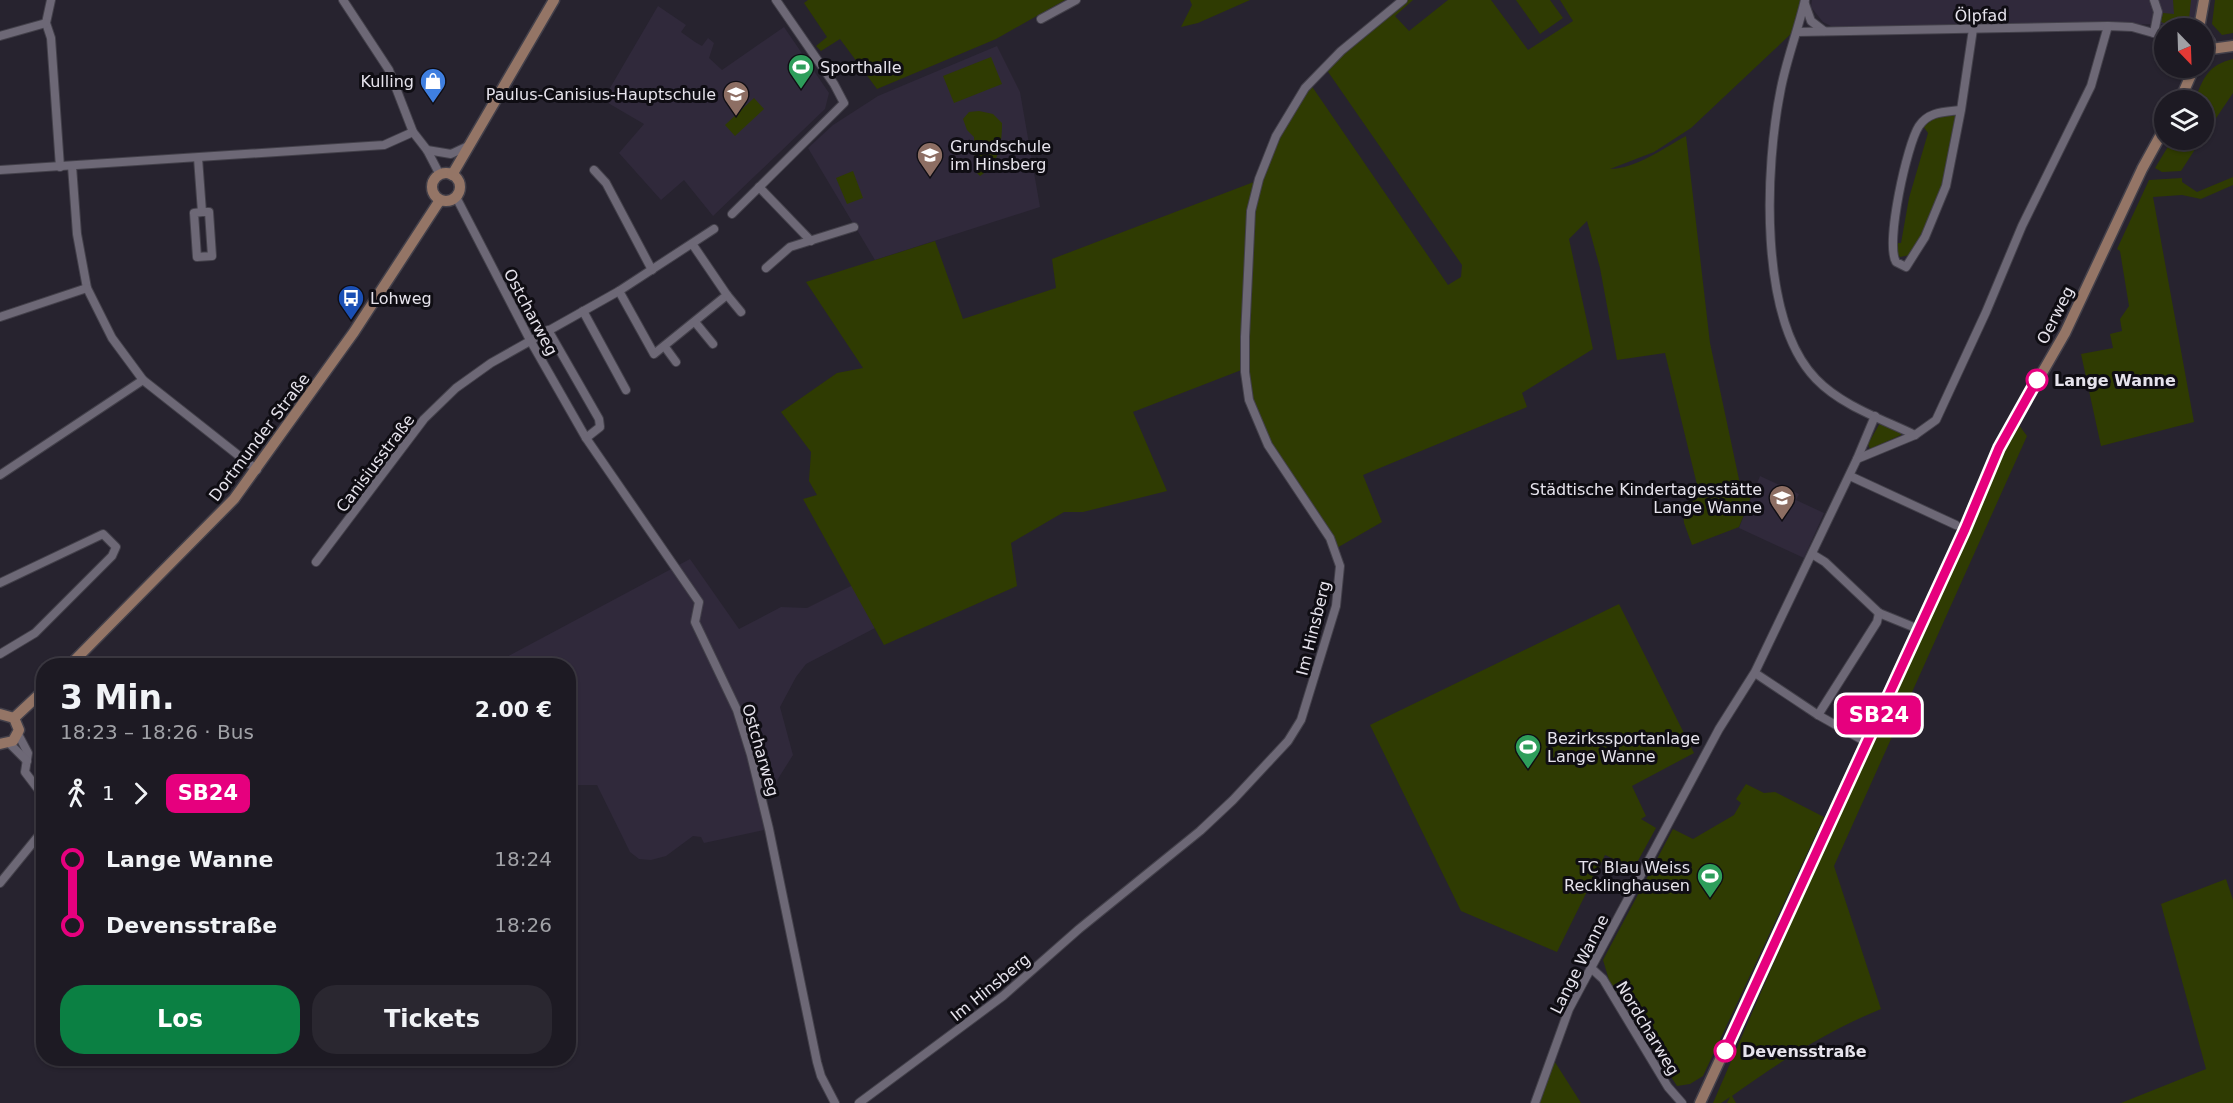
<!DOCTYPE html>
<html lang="de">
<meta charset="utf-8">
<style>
:root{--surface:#1d1a23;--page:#2a2730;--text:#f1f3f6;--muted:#a0a1a6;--line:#3b3841;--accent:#0b8043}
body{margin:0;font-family:"DejaVu Sans",sans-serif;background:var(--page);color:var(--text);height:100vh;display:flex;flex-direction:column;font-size:22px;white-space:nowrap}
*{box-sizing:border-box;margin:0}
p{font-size:20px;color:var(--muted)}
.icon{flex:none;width:33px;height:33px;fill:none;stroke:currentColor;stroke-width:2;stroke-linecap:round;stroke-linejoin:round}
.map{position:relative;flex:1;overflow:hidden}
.sheet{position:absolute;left:36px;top:658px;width:540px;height:408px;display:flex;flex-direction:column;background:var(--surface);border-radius:24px;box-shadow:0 2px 4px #0004,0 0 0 2px var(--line)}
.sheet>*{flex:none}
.badge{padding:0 12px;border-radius:9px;font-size:21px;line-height:39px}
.needle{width:39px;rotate:157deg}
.tools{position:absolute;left:2154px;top:18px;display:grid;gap:12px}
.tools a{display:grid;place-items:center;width:60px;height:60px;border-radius:50%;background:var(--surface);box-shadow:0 2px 4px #0004,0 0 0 2px var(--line);font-size:30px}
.map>.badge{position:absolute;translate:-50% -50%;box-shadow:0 0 0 3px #fff}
.legs{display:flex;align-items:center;gap:9px;height:66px;padding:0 24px;font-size:20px}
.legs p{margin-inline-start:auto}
.head{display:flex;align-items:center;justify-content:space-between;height:102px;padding:0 24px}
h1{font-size:33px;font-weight:600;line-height:45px}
.button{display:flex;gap:12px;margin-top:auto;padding:12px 24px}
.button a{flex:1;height:69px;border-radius:24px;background:var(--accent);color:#fff;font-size:24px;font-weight:600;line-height:69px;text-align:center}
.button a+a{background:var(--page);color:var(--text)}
ul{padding:0 24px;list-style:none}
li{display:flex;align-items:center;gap:21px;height:66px;font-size:22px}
li i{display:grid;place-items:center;width:9px;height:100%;margin:0 8px;background:currentColor}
li i::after{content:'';width:15px;height:15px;margin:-8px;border:4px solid;border-radius:50%;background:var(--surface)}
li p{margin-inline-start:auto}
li:first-child i{background:linear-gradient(#0000 50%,currentColor 0)}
li:last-child i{background:linear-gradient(currentColor 50%,#0000 0)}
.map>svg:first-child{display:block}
</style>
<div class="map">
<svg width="2233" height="1103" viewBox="0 0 2233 1103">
<rect width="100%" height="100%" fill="#27232f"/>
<g fill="#30293b">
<path d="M1812,0H2199L2197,28L2166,24L1835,28L1823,22L1811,7Z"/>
<path d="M658,6L686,25L681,32L695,42L702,46L708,38L714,43L709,58L722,70L784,27L829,93L825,109L713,216L684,180L661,200L619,153L644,124L603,100Z"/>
<path d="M997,46L1020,92L1040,207L875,260L808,148L833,125L878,96Z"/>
<path d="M1760,476L1799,494L1796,500L1824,513L1804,558L1739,528Z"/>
<path d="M690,559L739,629L781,607L807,608L853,585L875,628L806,664L796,677L780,707L793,755L764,801L769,829L704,843L701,837L693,836L666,856L651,860L639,859L630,852L597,785H569L568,666H490Z"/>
</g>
<g fill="#2f3b02">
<path d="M808,0H1065L996,39L877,89L840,39L821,51L816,46L827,37L804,3Z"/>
<path d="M1190,0H1250L1198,23L1181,27L1192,5Z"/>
<path d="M1403,0H1413L1395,16L1409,31L1448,0H1491L1528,50L1573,21L1560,0H1800L1795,30L1691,128L1654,152L1610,169C1635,169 1664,148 1686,136L1710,343L1740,484L1745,481L1755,487L1739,527L1692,545L1684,523L1682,503L1700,497L1665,353L1617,360L1600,268L1587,221L1569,239L1593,349L1522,393L1527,407L1363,475L1382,522L1335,549L1255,417L1244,369L1133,412L1167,491L1083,512H1064L1011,543L1017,586L884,645L803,499L817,495L809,481L811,452L781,412L837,373L863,368L806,282L935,241L963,319L1056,288L1052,259L1259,180L1276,136L1311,85L1448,285L1461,277L1462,265L1324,66Z"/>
<path d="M1516,0H1550L1563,18L1540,34Z"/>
<path d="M2173,0H2191L2189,19L2179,28L2161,22L2163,13L2174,14Z"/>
<path d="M2215,0H2233V33L2222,35L2212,24Z"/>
<path d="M991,57L1002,84L954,103L943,76Z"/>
<path d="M2233,59V93L2204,136V100H2195C2203,78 2208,65 2233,59Z"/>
<path d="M754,98L764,109L735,136L725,125Z"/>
<path d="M979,111L993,114L1002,123C1002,145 999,164 980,176L975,171L974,137L967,130L963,119L969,112Z"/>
<path d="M1955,115C1963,142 1928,221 1915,249L1910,255L1900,257L1896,252L1894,243H1901L1909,198L1928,133L1923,126L1932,118Z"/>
<path d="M2172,140H2201L2181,171L2162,172L2155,168Z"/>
<path d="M853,171L863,198L847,204L836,178Z"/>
<path d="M2233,177V185L2201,199L2182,195L2153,197L2194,422L2101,446L2081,354L2113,348L2110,334L2122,331L2120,319L2129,306L2120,251L2117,249L2149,180L2182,178V182L2197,192Z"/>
<path d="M2016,421L2027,436L1834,866L1881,1009C1827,1031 1779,1062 1732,1096L1736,1103H1727L1730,1097L1721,1103H1713L1869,743Z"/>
<path d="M1880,423L1901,431V435L1870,449L1868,444Z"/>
<path d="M1619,604L1694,753L1632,786L1646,816L1641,819L1656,828L1634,868L1605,855L1557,952L1461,911L1370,725Z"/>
<path d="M1746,784L1764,793L1775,792L1824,817L1703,1076L1690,1084L1677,1086L1609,980L1603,960L1673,829L1693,839L1734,815L1741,803L1736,799Z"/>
<path d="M2226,879L2233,900V1103H2121L2206,1069L2161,904Z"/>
<path d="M1553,1059L1581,1103H1540Z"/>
</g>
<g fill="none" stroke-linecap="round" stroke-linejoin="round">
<g stroke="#43404a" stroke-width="10">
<g id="street">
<path d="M51,0L46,23L51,38L60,167"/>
<path d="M343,0L389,70L413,132L427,150L440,175"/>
<path d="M1805,0C1798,30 1787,58 1781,88C1765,166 1758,319 1816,379C1842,406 1882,419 1915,435"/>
<path d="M1805,4L1811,21L1824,31"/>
<path d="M1041,19L1076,0"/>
<path d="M1797,32L2108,26L2132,27L2164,36"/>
<path d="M2154,33L2158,12L2154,0"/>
<path d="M0,36L46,23"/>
<path d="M1961,110L1946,186L1925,237L1906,267L1896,262C1885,244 1907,144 1919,126C1929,111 1945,112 1961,110L1973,29"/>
<path d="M427,150L451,154L468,146"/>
<path d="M198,158L202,212L194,213L197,257L212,256L209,212H202"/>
<path d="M72,166L77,234L87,288L112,338L143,380L257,470"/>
<path d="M0,170L384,145L413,132"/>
<path d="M594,170L606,183L652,270"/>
<path d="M759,187L811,241"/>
<path d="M456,197L530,340L586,438L699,602L695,622L737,710L751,755L769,829L817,1062L821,1076L835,1103"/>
<path d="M732,214L844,103L834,84L776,0"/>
<path d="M766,268L790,247L854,227"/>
<path d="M619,291L654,354L727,295L693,245"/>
<path d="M727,295L741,312"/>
<path d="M583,311L626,390"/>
<path d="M0,317L87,288"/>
<path d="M695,322L713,344"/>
<path d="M548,330L599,419L600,427L586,438"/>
<path d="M665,347L676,362"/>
<path d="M1857,459L1875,416"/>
<path d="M0,475L143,380"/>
<path d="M1850,476L1956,525"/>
<path d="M1812,554L1825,562L1879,613L1911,626"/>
<path d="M316,562L424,419L456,388L491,363L619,291L714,229"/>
<path d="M0,583L103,534L116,547L112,556L35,633L0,654"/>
<path d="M1758,675L1818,715L1866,742"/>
<path d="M1818,715L1877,622L1879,613"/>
<path d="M18,734L28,753L25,772L44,797"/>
<path d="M9,743L27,761"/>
<path d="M0,883L44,829"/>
<path d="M1591,968L1603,979L1668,1087L1682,1103"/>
<path d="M859,1103L1003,996L1079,929L1200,831L1233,800L1288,741L1301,720L1336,606L1340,566L1330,538L1268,445L1249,400L1245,372V337L1251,211L1259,179L1276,136L1305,88L1341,51L1403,0"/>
<path d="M1535,1103L1569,1009L1719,729L1755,672L1857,459L1915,435L1936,420L1986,312L2022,226L2091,86L2108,26"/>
</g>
</g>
<g stroke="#43404a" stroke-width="13">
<g id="secondary">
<path d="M2199,28L2204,0"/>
<path d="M2204,34L2210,42L2211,49L2204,60"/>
<path d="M2211,49L2233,46"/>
<path d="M2180,100L2194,68"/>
<circle cx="446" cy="187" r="14"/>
<path d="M452,175L554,0"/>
<path d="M69,666L234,499L354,332L440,200"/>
<path d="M0,714L14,718L19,730L13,741L0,744"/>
<path d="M14,718L44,690"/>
<path d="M1700,1103L1965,529L1999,448L2065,333L2142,169L2164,129"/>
</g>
</g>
<use href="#street" stroke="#6d6876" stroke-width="8"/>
<use href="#secondary" stroke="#947566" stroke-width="10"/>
</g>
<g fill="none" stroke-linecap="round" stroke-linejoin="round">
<g stroke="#fff" stroke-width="14">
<path id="line-1" d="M1725,1051L1965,529L1999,448L2037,380"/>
</g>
<use href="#line-1" stroke="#e6007e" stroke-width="9"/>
</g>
<defs>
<g id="stadium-pin" transform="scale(1.35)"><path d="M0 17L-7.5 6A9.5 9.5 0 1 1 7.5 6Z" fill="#2e9e5b" stroke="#0f0d13"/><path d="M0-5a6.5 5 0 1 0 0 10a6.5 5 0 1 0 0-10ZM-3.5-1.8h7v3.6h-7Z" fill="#fff"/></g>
<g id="shop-pin" transform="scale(1.35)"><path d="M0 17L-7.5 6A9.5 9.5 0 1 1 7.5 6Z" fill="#3f7fe0" stroke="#0f0d13"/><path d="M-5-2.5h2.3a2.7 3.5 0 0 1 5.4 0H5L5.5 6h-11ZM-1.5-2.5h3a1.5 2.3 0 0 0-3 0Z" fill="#fff"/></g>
<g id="school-pin" transform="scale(1.35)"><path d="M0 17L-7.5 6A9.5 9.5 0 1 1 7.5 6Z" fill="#8d6e63" stroke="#0f0d13"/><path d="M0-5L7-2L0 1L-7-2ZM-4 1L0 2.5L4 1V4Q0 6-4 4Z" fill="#fff"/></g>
<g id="bus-pin" transform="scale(1.35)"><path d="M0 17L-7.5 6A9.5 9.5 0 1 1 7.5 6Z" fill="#1a4fb4" stroke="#0f0d13"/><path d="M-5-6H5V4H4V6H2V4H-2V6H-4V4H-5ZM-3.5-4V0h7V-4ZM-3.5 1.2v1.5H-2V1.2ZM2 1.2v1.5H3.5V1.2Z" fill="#fff"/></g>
</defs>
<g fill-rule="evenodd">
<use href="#stadium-pin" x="801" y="67"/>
<use href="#shop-pin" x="433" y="81"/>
<use href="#school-pin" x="736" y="94"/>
<use href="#school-pin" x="930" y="155"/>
<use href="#bus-pin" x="351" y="298"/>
<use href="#school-pin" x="1782" y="498"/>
<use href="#stadium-pin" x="1528" y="747"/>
<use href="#stadium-pin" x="1710" y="876"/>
</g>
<g fill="#fff" stroke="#e6007e" stroke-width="3">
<circle cx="2037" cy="380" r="10"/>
<circle cx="1725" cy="1051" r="10"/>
</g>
<g text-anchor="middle" stroke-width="6" stroke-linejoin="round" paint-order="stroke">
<g font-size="16" fill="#e6e3ec" stroke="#0f0d13">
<text transform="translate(1981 15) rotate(-1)" y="6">Ölpfad</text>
<text transform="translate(531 312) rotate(62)" y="6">Ostcharweg</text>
<text transform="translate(2055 315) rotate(-63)" y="6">Oerweg</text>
<text transform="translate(259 437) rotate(-53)" y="6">Dortmunder Straße</text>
<text transform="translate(375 463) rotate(-53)" y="6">Canisiusstraße</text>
<text transform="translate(1313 628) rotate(-76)" y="6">Im Hinsberg</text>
<text transform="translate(761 750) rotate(74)" y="6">Ostcharweg</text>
<text transform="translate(1579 964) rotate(-63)" y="6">Lange Wanne</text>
<text transform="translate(990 987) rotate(-39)" y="6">Im Hinsberg</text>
<text transform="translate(1648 1028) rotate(59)" y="6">Nordcharweg</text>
</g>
<g font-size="16" fill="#e6e3ec" stroke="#0f0d13" text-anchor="start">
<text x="820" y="73">Sporthalle</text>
<text x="414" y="87" text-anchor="end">Kulling</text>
<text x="716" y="100" text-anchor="end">Paulus-Canisius-Hauptschule</text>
<text x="950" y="152">Grundschule<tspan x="950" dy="18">im Hinsberg</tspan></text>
<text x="370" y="304">Lohweg</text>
<text x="1762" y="495" text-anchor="end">Städtische Kindertagesstätte<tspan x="1762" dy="18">Lange Wanne</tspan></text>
<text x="1547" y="744">Bezirkssportanlage<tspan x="1547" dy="18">Lange Wanne</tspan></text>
<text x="1690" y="873" text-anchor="end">TC Blau Weiss<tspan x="1690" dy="18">Recklinghausen</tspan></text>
</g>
<g font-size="16" font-weight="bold" fill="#e6e3ec" stroke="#0f0d13" text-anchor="start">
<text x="2054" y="386">Lange Wanne</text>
<text x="1742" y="1057">Devensstraße</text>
</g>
</g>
</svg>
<div class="tools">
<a><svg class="needle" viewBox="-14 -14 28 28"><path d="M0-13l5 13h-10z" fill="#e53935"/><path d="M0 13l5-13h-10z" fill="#a0a1a6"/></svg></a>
<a><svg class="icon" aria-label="layers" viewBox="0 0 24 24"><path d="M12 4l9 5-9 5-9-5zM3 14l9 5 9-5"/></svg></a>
</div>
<b class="badge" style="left:1879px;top:715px;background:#e6007e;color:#fff">SB24</b>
<section class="sheet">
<div class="head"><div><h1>3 Min.</h1><p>18:23 – 18:26 · Bus</p></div><b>2.00 €</b></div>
<div class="legs"><svg class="icon" aria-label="walk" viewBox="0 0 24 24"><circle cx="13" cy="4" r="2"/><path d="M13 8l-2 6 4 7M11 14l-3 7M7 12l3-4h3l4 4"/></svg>1<svg class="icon" aria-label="forward" viewBox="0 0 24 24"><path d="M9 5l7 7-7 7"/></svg><b class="badge" style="background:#e6007e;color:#fff">SB24</b></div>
<ul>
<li><i style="color:#e6007e"></i><b>Lange Wanne</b><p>18:24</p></li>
<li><i style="color:#e6007e"></i><b>Devensstraße</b><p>18:26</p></li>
</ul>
<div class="button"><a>Los</a><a>Tickets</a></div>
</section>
</div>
